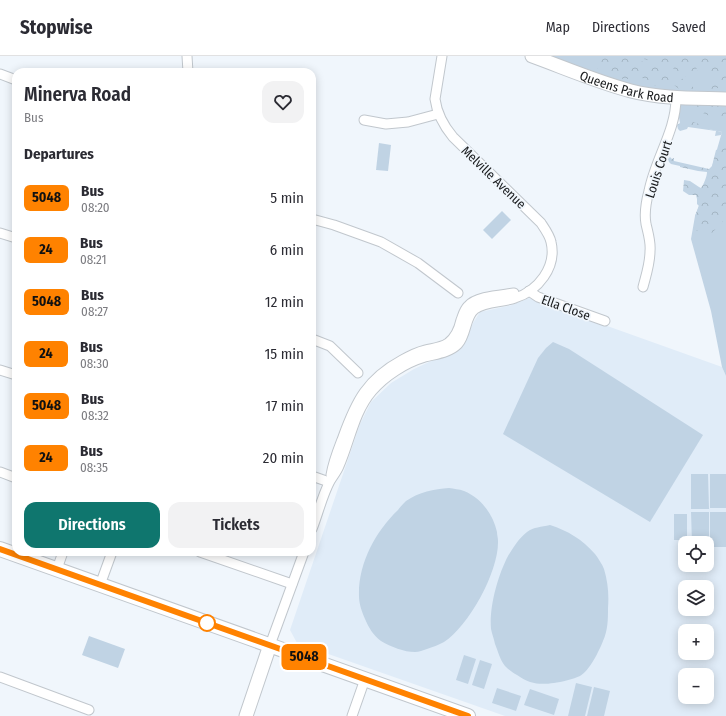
<!DOCTYPE html>
<meta charset="utf-8">
<style>
:root{--surface:#fff;--page:#f2f2f3;--text:#2b2b33;--muted:#7c7c81;--line:#e1e1e2;--accent:#0f766e}
body{margin:0;font-family:"Fira Sans Condensed",sans-serif;background:var(--page);color:var(--text);height:100vh;display:flex;flex-direction:column;font-size:15px;white-space:nowrap}
*{box-sizing:border-box;margin:0}
p{font-size:13px;color:var(--muted)}
.icon{flex:none;width:22px;height:22px;fill:none;stroke:currentColor;stroke-width:2;stroke-linecap:round;stroke-linejoin:round}
.map{position:relative;flex:1;overflow:hidden}
.sheet{position:absolute;left:12px;top:12px;width:304px;height:488px;display:flex;flex-direction:column;background:var(--surface);border-radius:12px;box-shadow:0 2px 10px #0003}
.sheet>*{flex:none}
.badge{padding:0 8px;border-radius:6px;font-size:14px;line-height:26px}
.controls{position:absolute;left:678px;top:480px;display:grid;gap:8px}
.controls a{display:grid;place-items:center;width:36px;height:36px;border-radius:8px;background:var(--surface);box-shadow:0 2px 10px #0003;font-size:20px}
.map>.badge{position:absolute;translate:-50% -50%;box-shadow:0 0 0 2px #fff}
h2{padding:0 12px;font-size:15px;line-height:36px}
.round{display:grid;place-items:center;flex:none;width:42px;height:42px;border-radius:12px;background:var(--page)}
.summary{display:flex;align-items:center;justify-content:space-between;height:68px;padding:0 12px}
h1{font-size:19px;font-weight:600;line-height:30px}
.primary-button{display:flex;gap:8px;margin-top:auto;padding:8px 12px}
.primary-button a{flex:1;height:46px;border-radius:12px;background:var(--accent);color:#fff;font-size:16px;font-weight:600;line-height:46px;text-align:center}
.primary-button a+a{background:var(--page);color:var(--text)}
ul{padding:0;list-style:none}
li{display:flex;align-items:center;gap:12px;height:52px;padding:0 12px}
li div{flex:1}
li b{display:block;font-size:15px}
li em{font-style:normal}
li .badge{min-width:44px;font-weight:700;text-align:center}
header{display:flex;align-items:center;gap:24px;box-sizing:border-box;height:56px;padding:0 20px;background:var(--surface);border-bottom:1px solid var(--line)}
header strong{font-size:19px}
nav{display:flex;gap:22px;margin-inline-start:auto;font-size:14px}
.map>svg:first-child{display:block}
</style>
<header>
<strong>Stopwise</strong>
<nav><a>Map</a><a>Directions</a><a>Saved</a></nav>
</header>
<div class="map">
<svg width="726" height="660" viewBox="0 0 726 660">
<defs>
<pattern id="forest-crowns" width="20" height="18" patternUnits="userSpaceOnUse"><rect width="20" height="18" fill="#c0d3e4"/><path d="M2 6a3 3 0 1 1 6 0M12 15a3 3 0 1 1 6 0" fill="none" stroke="#a4b5c3"/></pattern>
</defs>
<rect width="100%" height="100%" fill="#f0f6fc"/>
<path fill="#e0ecf8" fill-rule="evenodd" d="M529,242L722,311L726,320V660H505L297,587L290,574L360,368L371,346L391,327L414,313L457,293L467,281L473,267L480,256L512,249ZM685,487H707V509H685ZM685,531H707V553H685ZM685,575H707V597H685ZM685,619H707V641H685Z"/>
<g fill="#c0d3e4">
<path d="M545,0H726V320L722,311L711,255L691,183L695,160L707,128L722,76L680,67L676,45L655,39Z"/>
<path d="M379,87L391,89L388,115L376,114Z"/>
<path d="M502,155L511,164L492,183L483,174Z"/>
<path d="M553,286L569,293L703,379L650,466L503,378L538,302L546,292Z"/>
<path d="M691,418H708L709,453H691Z"/>
<rect x="710" y="418" width="16" height="34"/>
<path d="M449,432C454,433 459,433 464,435C481,442 493,458 497,476C497,479 498,482 498,485C499,515 469,570 444,586C439,589 432,591 427,593C423,594 419,596 415,596C404,596 391,591 381,585C373,579 369,572 365,563C362,556 359,548 359,540C358,508 375,476 398,454C400,451 403,448 406,445C419,436 434,433 449,432Z"/>
<path d="M691,456H709V491H707V487H692Z"/>
<rect x="710" y="456" width="16" height="35"/>
<rect x="674" y="458" width="13" height="26"/>
<path d="M550,469C568,475 582,483 595,498C598,502 602,508 604,513C608,526 609,539 608,552C608,563 608,574 603,585C599,595 590,614 580,620C574,623 561,626 554,627C539,629 530,628 517,619C513,617 508,613 505,610C500,604 498,595 495,588C494,583 492,578 491,573C489,551 498,519 508,500C513,492 519,482 527,476C534,471 541,471 550,469Z"/>
<path d="M89,580L125,593L118,612L82,599Z"/>
<path d="M464,599L476,603L468,628L456,624Z"/>
<path d="M480,604L492,608L484,633L472,629Z"/>
<path d="M576,627L592,631L585,660H568Z"/>
<path d="M594,631L610,635L604,660H587Z"/>
<path d="M497,632L521,640L516,655L492,647Z"/>
<path d="M530,633L559,643L554,659L524,649Z"/>
</g>
<g fill="url(#forest-crowns)">
<path d="M569,0H630L635,5L647,6L676,20L678,22L683,23L693,31V35L679,33L674,29L669,26L666,31L652,29L645,23L634,19L632,23H623L604,16L597,12L593,5L587,1C578,4 577,5 569,0Z"/>
<path d="M638,0H726V31H725L711,33L704,29L710,25L711,19L703,11H697L696,14L701,17V21H697L692,17L688,21C686,20 684,20 682,19C675,17 673,10 667,6L662,8L640,2Z"/>
<path d="M695,48H726V62L707,59L695,53Z"/>
<path d="M683,65L693,66L702,69L709,73L722,76L721,79L715,80L716,75L688,71L687,73L680,75L678,73L677,69Z"/>
<path d="M726,91V162L712,177L703,178L696,174L695,160L699,150L697,148V143L696,139H689L683,135L684,124L690,125L699,131L701,132C704,128 707,120 707,116L698,115L680,111V110L671,108L669,106L668,103L670,101L672,103L674,102V105L709,113L712,110L716,94Z"/>
</g>
<g fill="none" stroke-linecap="round" stroke-linejoin="round">
<g stroke="#c1c7cd" stroke-width="11">
<g id="street">
<path d="M187,0L188,16"/>
<path d="M0,18L16,24"/>
<path d="M364,64L386,68L408,66L438,58"/>
<path d="M312,163L334,169L381,186L418,207L458,237"/>
<path d="M0,177L16,182"/>
<path d="M643,231C646,219 650,208 650,195C651,186 648,177 646,168C644,157 646,146 649,135C655,103 676,75 676,42"/>
<path d="M529,235L538,241L605,265"/>
<path d="M312,283L330,290L358,317"/>
<path d="M0,314L16,319"/>
<path d="M0,416L16,422"/>
<path d="M331,419C333,406 338,394 343,381C356,345 367,323 402,304C409,300 417,296 425,294C433,292 441,292 448,287C456,281 459,273 461,264C463,259 464,254 468,250C476,240 502,239 514,237"/>
<path d="M312,420L329,426"/>
<path d="M312,473C318,458 322,440 330,425C333,420 337,415 339,410C350,385 354,356 372,335C385,320 405,307 425,301C436,298 449,297 458,288C467,278 465,260 475,253C486,245 502,247 515,242C538,235 557,211 551,186C550,180 545,173 541,167L453,81C443,69 437,58 435,43L442,0"/>
<path d="M200,496L292,528"/>
<path d="M57,513L63,496"/>
<path d="M100,529L112,496"/>
<path d="M270,589L304,496"/>
<path d="M0,621L89,654"/>
<path d="M352,660L365,623"/>
</g>
</g>
<g stroke="#c1c7cd" stroke-width="15">
<g id="secondary">
<path id="s1" d="M532,0C565,12 597,26 631,35C662,43 694,42 726,43"/>
<path d="M246,660L270,589"/>
</g>
</g>
<g stroke="#c1c7cd" stroke-width="16">
<path id="primary" d="M0,493L468,660"/>
</g>
<use href="#street" stroke="#fff" stroke-width="9"/>
<use href="#secondary" stroke="#fff" stroke-width="13"/>
<use href="#primary" stroke="#fff" stroke-width="14"/>
</g>
<g fill="none" stroke-linecap="round" stroke-linejoin="round">
<g stroke="#fff" stroke-width="9">
<path id="line" d="M0,493L468,660"/>
</g>
<use href="#line" stroke="#ff8200" stroke-width="6"/>
</g>
<circle fill="#fff" stroke="#ff8200" stroke-width="2" cx="207" cy="567" r="8"/>
<g text-anchor="middle" stroke-width="3.5" stroke-linejoin="round" paint-order="stroke">
<g font-size="13" fill="#17191b" stroke="#f0f6fc">
<text dy="5" stroke="none"><textPath href="#s1" startOffset="100">Queens Park Road</textPath></text>
<text transform="translate(658 113) rotate(-72)" y="5">Louis Court</text>
<text transform="translate(494 121) rotate(44)" y="5">Melville Avenue</text>
<text transform="translate(566 251) rotate(20)" y="5">Ella Close</text>
</g>
</g>
</svg>
<div class="controls">
<a><svg class="icon" aria-label="locate" viewBox="0 0 24 24"><circle cx="12" cy="12" r="6"/><path d="M12 2v4M12 18v4M2 12h4M18 12h4"/></svg></a>
<a><svg class="icon" aria-label="layers" viewBox="0 0 24 24"><path d="M12 4l9 5-9 5-9-5zM3 14l9 5 9-5"/></svg></a>
<a>+</a>
<a>−</a>
</div>
<b class="badge" style="left:304px;top:601px;background:#ff8200;color:#111">5048</b>
<section class="sheet">
<div class="summary"><div><h1>Minerva Road</h1><p>Bus</p></div><a class="round"><svg class="icon" aria-label="heart" viewBox="0 0 24 24"><path d="M12 20l-8-8c-3-5 5-10 8-4 3-6 11-1 8 4z"/></svg></a></div>
<h2>Departures</h2>
<ul>
<li><span class="badge" style="background:#ff8200;color:#111">5048</span><div><b>Bus</b><p>08:20</p></div><em>5 min</em></li>
<li><span class="badge" style="background:#ff8200;color:#111">24</span><div><b>Bus</b><p>08:21</p></div><em>6 min</em></li>
<li><span class="badge" style="background:#ff8200;color:#111">5048</span><div><b>Bus</b><p>08:27</p></div><em>12 min</em></li>
<li><span class="badge" style="background:#ff8200;color:#111">24</span><div><b>Bus</b><p>08:30</p></div><em>15 min</em></li>
<li><span class="badge" style="background:#ff8200;color:#111">5048</span><div><b>Bus</b><p>08:32</p></div><em>17 min</em></li>
<li><span class="badge" style="background:#ff8200;color:#111">24</span><div><b>Bus</b><p>08:35</p></div><em>20 min</em></li>
</ul>
<div class="primary-button"><a>Directions</a><a>Tickets</a></div>
</section>
</div>
